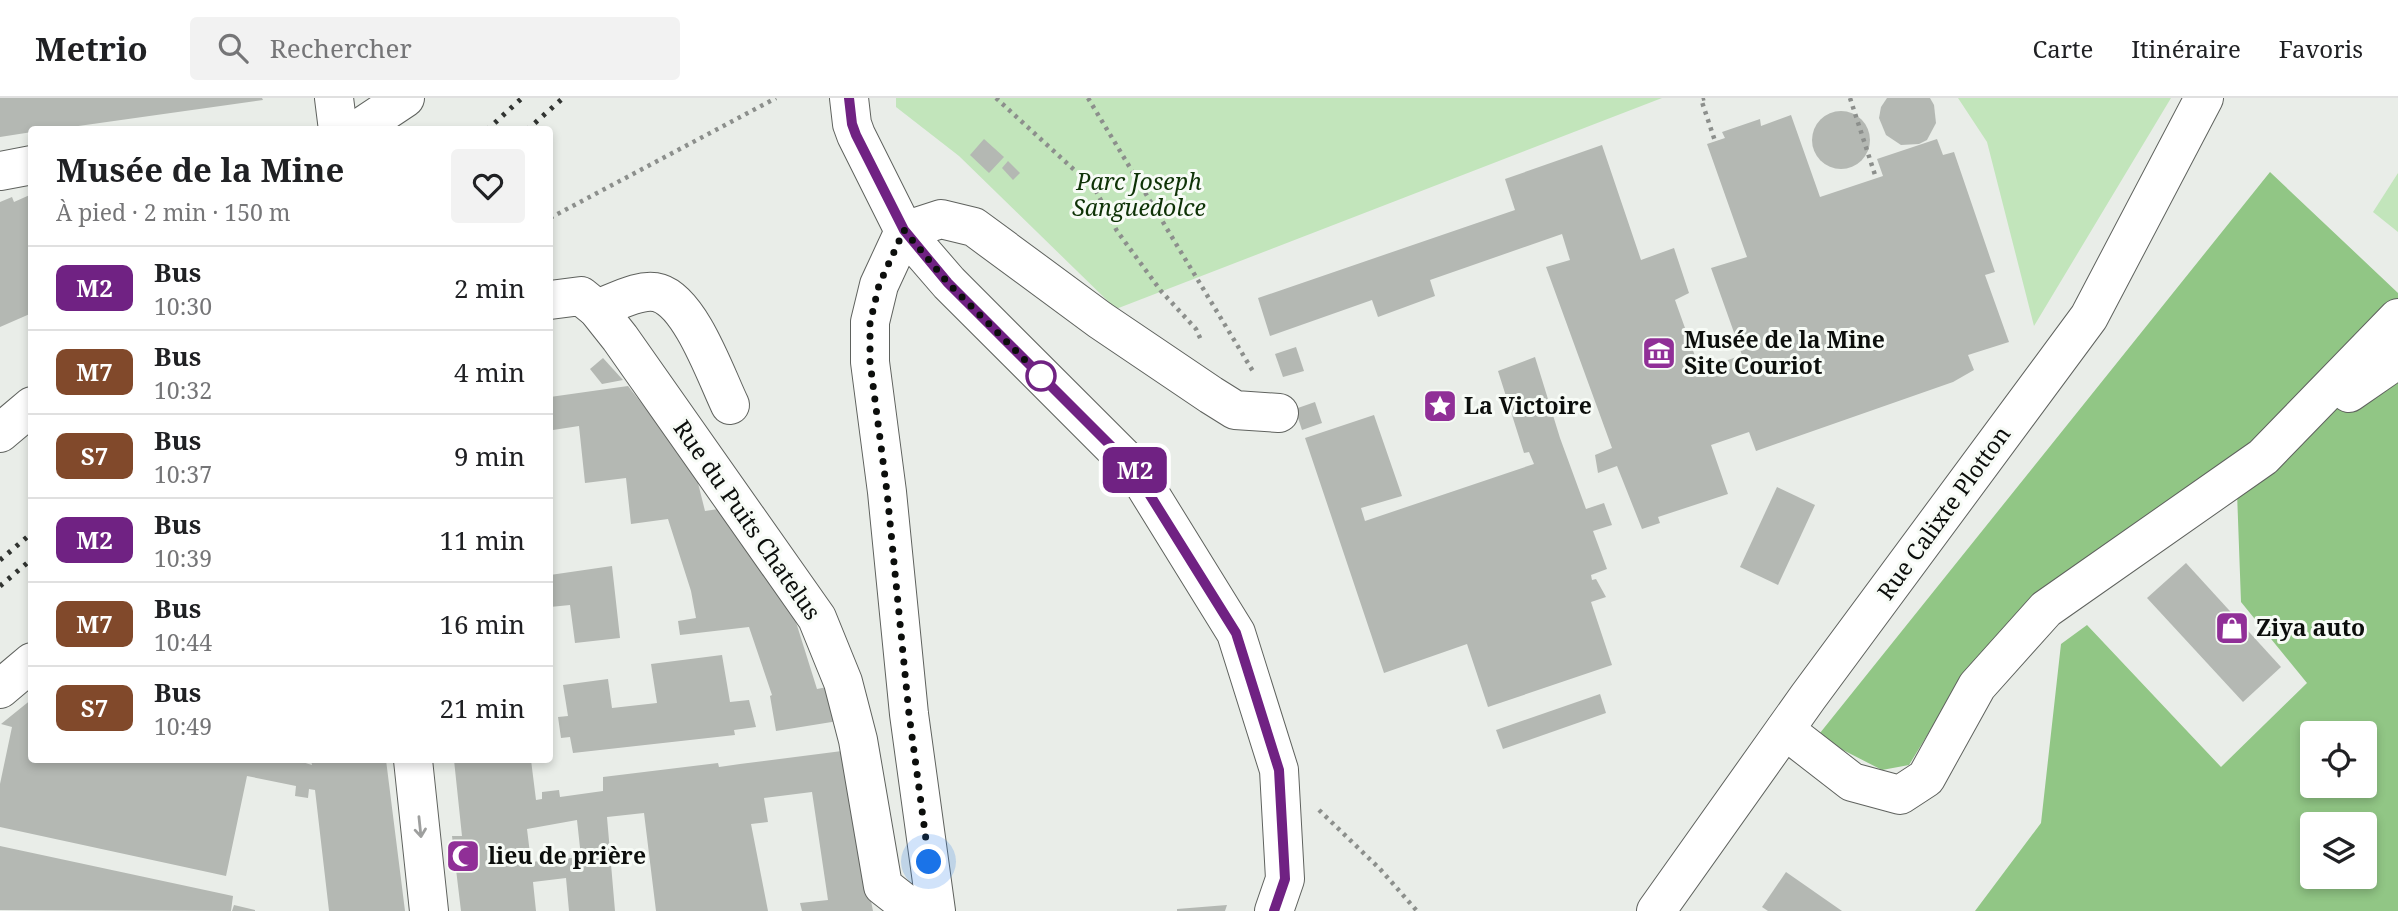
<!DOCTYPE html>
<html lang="fr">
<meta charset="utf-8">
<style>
:root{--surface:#fff;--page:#f2f2f2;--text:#202124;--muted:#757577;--line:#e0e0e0}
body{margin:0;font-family:"Noto Serif",serif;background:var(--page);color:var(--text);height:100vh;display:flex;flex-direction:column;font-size:26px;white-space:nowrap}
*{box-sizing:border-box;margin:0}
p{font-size:23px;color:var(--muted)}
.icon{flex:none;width:38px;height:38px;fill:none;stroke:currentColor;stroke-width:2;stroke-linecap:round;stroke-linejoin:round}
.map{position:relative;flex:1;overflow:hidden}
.sheet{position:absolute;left:28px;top:28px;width:525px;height:637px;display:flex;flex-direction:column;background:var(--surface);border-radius:7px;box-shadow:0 4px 10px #0003}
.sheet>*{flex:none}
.badge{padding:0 14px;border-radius:10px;font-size:24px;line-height:46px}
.fabs{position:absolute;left:2300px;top:623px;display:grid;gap:14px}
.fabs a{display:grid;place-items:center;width:77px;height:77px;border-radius:7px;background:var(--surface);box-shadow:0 4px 10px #0003;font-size:35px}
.you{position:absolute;width:35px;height:35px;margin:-18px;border:5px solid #fff;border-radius:50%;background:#1a73e8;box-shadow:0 0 0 10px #1a73e833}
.map>.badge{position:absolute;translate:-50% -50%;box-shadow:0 0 0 4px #fff}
.round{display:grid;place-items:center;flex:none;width:74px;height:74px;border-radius:7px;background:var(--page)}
.head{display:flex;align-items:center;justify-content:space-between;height:119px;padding:0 28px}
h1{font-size:33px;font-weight:700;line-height:52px}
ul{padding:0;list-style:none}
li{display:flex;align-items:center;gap:21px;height:84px;padding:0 28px;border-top:2px solid var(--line)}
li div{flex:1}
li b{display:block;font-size:26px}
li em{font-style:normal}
li .badge{min-width:77px;font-weight:700;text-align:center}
header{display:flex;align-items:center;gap:42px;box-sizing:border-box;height:98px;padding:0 35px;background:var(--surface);border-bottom:2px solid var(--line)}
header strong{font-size:33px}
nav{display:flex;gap:38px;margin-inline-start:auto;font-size:24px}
.search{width:490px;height:63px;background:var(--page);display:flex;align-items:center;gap:18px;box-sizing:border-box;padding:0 24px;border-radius:7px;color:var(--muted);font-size:26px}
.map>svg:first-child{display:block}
</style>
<header>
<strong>Metrio</strong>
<div class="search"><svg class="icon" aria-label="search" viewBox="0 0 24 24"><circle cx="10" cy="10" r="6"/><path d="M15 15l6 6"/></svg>Rechercher</div>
<nav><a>Carte</a><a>Itinéraire</a><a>Favoris</a></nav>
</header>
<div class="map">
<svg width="2398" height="813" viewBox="0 0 2398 813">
<rect width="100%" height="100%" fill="#e9ede8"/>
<g fill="#c2e5bb">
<path d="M896,0H1662L1116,211L959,58L896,9Z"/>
<path d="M1958,0H2171L2034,228L1987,44Z"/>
<path d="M2398,75V134L2373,114Z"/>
</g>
<path fill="#91c685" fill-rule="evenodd" d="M2270,74L2398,195V813H1975L2041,725L2061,546L2087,527L2221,669L2307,585L2241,504L2237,394L1959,585L1909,667L1882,672L1841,651L1820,635ZM2312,635H2364V688H2312ZM2312,726H2364V779H2312Z"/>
<g fill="#b4b8b3" fill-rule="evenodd">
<path d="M0,0H262L263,2L50,32H32V34L0,39Z"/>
<path d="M1887,0H1930L1934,7L1936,25L1927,42L1919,46L1901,47L1886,37L1879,20L1881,9Z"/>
<circle cx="1841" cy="42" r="29"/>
<path d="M1791,17L1820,99L1883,78L1877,61L1937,41L1943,57L1954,54L1995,174L1985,177L2009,244L1968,257L1974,272L1953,284L1756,353L1749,334L1711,347L1728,396L1658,419L1660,425L1642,431L1617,368L1598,375L1595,357L1612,350L1546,169L1570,162L1562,136L1430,182L1435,198L1378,219L1372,202L1270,238L1258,200L1515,112L1505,81L1602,47L1641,162L1674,150L1689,195L1675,202L1700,272L1742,257L1711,170L1747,159L1707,46L1725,40L1722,34L1760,21L1761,28Z"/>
<path d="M984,41L1004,59L989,75L970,57Z"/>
<path d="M1008,63L1020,75L1013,82L1002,70Z"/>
<path d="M32,96V215L0,229V104L12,99L14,104Z"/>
<path d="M1296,249L1304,273L1283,279L1275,256Z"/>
<path d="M1535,259L1560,340L1586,411L1604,405L1612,427L1593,433L1607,471L1591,477L1592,482L1596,481L1606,499L1591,504L1612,567L1488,609L1467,546L1384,575L1305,340L1374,317L1402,398L1361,410L1365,423L1534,366L1529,354L1524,355L1498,273Z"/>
<path d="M603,260L623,282L602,286L590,271Z"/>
<path d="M628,288L695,373L705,413L725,410L795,521L817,591L832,588L838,623L776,633L770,598L772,597L749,529L680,537L678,523L696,520L691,493L668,421L631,426L626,380L585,385L579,328L553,332L550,299Z"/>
<path d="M1315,304L1322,325L1302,332L1295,311Z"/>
<path d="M1777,389L1815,407L1778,487L1740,469Z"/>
<path d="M2186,465L2281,569L2243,604L2147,500Z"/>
<path d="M612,468L620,540L575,545L570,507L550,509V477Z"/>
<path d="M722,557L730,604L749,602L756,629L734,632L735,637L573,655L570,639L561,640L558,619L568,618L563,587L608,581L612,610L657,605L651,566Z"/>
<path d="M1600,596L1606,615L1503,651L1496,632Z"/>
<path d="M32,601V662H296L312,667L311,662H386L405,813H329L315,692L309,691L308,700L295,698L296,688L247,678L226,778L0,729V686L12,629L1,626Z"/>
<path d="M842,653L873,813H802L800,805L828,802L812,694L764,700L768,724L751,726L768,813H656L644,715L607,719L615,813H569L566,780L533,784L536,813H461L452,738H462L454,662H531L536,702L542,701V694L559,692L560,699L603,693V679L718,665L719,669L740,666ZM577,722L581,759L531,764L527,731Z"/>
<path d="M0,748L233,798L231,813L0,812Z"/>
<path d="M1786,774L1842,813H1768L1762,809Z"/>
<path d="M234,807L255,812V813H232Z"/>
<path d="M1227,807L1225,813H1177V811Z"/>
</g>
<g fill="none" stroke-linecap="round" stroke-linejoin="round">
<g stroke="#5f625e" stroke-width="40">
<g id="minor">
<path d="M334,0L338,32"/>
<path d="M0,73L32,67"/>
<path d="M550,202L581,198L597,211L620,240L817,520L843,584L858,642L883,788L915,813"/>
<path d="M597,211C614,205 641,189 659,195C691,205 716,278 730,307"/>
<path d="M2349,295L2398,261"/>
<path d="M0,591L32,564"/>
<path d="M1785,632L1852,684L1900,697L1926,680L1977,588L2046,511L2263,359L2398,220"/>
<path d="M413,662L429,813"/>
<path d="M936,813L909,616L887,394L870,264V224L879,187L904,133L941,121L974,129L1100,222L1211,297L1235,312L1279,315"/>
<path d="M1656,813L1808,599L2089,219L2204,0"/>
</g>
</g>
<g stroke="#5f625e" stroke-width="40">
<g id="major">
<path d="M849,0L852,26L856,37L904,133L949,185L1134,370L1236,535L1279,672L1285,781L1274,813"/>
<path d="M357,32L405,0"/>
<path d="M0,335L32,308"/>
</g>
</g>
<g stroke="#8c8f8c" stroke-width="4.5" stroke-dasharray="3.5 5" stroke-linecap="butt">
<path d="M996,0L1095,91L1117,133L1161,193L1196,231L1201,242"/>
<path d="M1088,0L1254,275"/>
<path d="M1705,0L1701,1L1715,43"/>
<path d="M1850,0L1876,80"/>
<path d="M550,120L776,0"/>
<path d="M1319,712L1380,771L1417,813"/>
</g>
<use href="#minor" stroke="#fff" stroke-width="38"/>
<use href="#major" stroke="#fff" stroke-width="38"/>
<g stroke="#313431" stroke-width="5" stroke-dasharray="3.5 7" stroke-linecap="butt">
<path d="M487,32L522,0"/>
<path d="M527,32L563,0"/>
<path d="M0,462L32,435"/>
<path d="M0,488L32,461"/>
</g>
</g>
<defs><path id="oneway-shaft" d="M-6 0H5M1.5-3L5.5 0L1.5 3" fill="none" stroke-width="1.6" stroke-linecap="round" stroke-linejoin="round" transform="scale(1.75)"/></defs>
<use stroke="#9e9f9e" href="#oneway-shaft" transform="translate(420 729) rotate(84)"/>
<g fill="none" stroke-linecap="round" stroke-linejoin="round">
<g stroke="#fff" stroke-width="16">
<path id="line" d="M849,0L852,26L856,37L904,132L948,185L1133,370L1236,535L1279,672L1285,781L1274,813"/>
</g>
<use href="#line" stroke="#702283" stroke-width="10"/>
<path stroke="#0c0e0c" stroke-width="7" stroke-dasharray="0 12.6" d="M929,764L909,616L887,394L870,264V225L879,187L904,132L948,185L1041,278"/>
</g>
<defs>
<g id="museum-square" transform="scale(1.75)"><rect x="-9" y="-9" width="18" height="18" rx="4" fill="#902f97" stroke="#f7fbf6"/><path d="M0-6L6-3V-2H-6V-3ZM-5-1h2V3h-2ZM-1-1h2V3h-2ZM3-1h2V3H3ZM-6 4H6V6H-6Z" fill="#fff"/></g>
<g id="sight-square" transform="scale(1.75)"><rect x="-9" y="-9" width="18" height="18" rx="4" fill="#902f97" stroke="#f7fbf6"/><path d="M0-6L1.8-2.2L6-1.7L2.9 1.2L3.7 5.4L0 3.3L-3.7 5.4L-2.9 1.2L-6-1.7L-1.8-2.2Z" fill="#fff"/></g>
<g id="shop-square" transform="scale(1.75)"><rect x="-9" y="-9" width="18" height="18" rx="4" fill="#902f97" stroke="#f7fbf6"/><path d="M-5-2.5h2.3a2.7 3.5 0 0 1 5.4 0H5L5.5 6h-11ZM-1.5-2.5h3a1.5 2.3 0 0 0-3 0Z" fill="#fff"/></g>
<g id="mosque-square" transform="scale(1.75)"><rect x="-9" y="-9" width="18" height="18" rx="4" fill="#902f97" stroke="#f7fbf6"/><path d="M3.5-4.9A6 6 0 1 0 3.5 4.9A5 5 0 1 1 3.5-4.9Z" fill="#fff"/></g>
</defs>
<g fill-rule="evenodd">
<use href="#museum-square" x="1659" y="255"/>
<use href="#sight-square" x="1440" y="308"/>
<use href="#shop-square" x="2232" y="530"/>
<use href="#mosque-square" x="463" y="758"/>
</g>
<circle fill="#fff" stroke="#702283" stroke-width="3.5" cx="1041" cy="278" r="14"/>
<g text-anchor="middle" stroke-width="6" stroke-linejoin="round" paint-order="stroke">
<g font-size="23" font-style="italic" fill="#0e3206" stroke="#f7fbf6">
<text x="1139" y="92">Parc Joseph<tspan x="1139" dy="26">Sanguedolce</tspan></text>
</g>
<g font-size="23" font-weight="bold" fill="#0c0e0c" stroke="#f7fbf6" text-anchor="start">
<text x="1684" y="250">Musée de la Mine<tspan x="1684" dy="26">Site Couriot</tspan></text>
<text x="1464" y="316">La Victoire</text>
<text x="2256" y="538">Ziya auto</text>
<text x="488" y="766">lieu de prière</text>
</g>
<g font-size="23" fill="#0c0e0c" stroke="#f7fbf6">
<text transform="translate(1944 415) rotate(-54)" y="8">Rue Calixte Plotton</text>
<text transform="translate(747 422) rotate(55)" y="8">Rue du Puits Chatelus</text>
</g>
</g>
</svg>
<div class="fabs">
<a><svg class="icon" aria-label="locate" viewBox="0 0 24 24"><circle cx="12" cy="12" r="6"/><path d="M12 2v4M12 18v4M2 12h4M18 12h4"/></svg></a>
<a><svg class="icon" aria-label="layers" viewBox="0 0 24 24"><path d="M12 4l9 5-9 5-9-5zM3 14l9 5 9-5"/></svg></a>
</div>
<div class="you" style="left:929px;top:764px"></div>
<b class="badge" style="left:1135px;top:372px;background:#702283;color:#fff">M2</b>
<section class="sheet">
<div class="head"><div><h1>Musée de la Mine</h1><p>À pied · 2 min · 150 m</p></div><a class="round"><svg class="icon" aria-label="heart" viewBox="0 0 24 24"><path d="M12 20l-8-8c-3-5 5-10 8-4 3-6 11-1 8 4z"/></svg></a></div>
<ul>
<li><span class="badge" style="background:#702283;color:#fff">M2</span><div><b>Bus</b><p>10:30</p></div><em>2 min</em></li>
<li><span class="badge" style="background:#81492b;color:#fff">M7</span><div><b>Bus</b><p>10:32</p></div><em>4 min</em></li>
<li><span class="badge" style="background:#81492b;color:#fff">S7</span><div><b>Bus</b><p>10:37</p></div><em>9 min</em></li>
<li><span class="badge" style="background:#702283;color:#fff">M2</span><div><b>Bus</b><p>10:39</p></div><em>11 min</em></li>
<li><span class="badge" style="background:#81492b;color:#fff">M7</span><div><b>Bus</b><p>10:44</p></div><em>16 min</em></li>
<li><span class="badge" style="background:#81492b;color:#fff">S7</span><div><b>Bus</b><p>10:49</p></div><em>21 min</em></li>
</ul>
</section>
</div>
